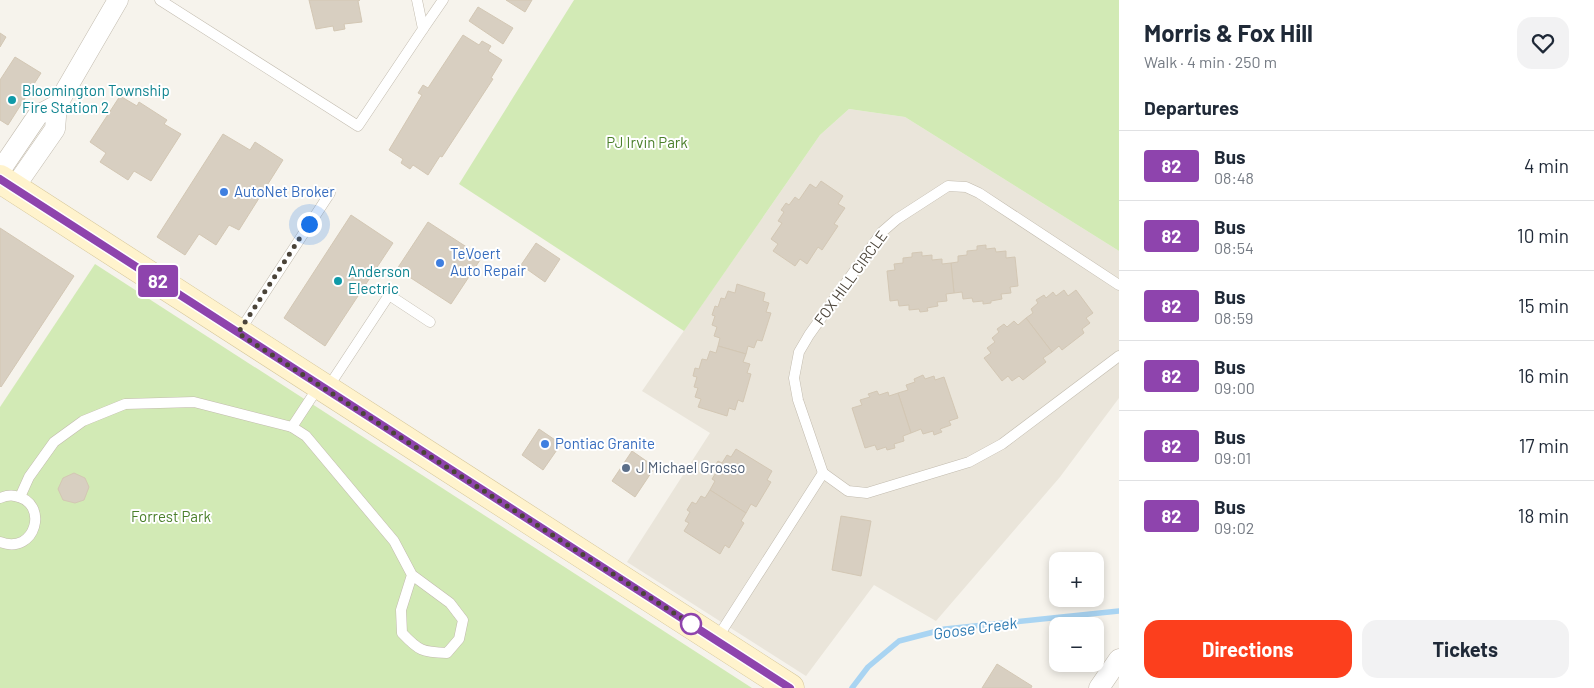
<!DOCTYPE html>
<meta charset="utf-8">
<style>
:root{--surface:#fff;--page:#f2f2f3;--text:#1f2937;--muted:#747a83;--line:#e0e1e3;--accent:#fc3f1d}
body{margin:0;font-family:Barlow,sans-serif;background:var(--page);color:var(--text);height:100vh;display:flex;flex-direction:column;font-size:19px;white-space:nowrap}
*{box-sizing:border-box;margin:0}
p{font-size:16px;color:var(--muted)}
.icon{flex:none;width:28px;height:28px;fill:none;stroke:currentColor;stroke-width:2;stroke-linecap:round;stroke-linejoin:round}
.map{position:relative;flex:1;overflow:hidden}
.drawer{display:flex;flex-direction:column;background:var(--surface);width:475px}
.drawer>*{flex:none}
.badge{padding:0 10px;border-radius:4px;font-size:18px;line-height:32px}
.controls{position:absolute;left:1049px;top:552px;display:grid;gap:10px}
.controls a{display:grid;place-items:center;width:55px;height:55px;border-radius:10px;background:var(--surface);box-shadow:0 2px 8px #0003;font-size:25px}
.you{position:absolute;width:25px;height:25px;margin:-12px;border:4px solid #fff;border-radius:50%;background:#1a73e8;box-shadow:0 0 0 8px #1a73e833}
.map>.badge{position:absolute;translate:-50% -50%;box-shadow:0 0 0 2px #fff}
h2{padding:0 25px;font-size:19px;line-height:45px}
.round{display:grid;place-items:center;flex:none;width:52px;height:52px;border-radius:15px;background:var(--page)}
.headline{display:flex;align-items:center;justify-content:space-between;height:85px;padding:0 25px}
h1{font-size:24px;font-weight:700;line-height:38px}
.action{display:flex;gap:10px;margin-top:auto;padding:10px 25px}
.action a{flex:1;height:58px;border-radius:15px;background:var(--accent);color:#fff;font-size:20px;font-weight:700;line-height:58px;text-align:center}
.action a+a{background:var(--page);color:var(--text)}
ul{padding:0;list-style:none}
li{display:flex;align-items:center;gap:15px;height:70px;padding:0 25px;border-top:1px solid var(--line)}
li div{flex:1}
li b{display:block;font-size:19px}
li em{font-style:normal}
li .badge{min-width:55px;font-weight:700;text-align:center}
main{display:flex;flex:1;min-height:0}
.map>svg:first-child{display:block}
</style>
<main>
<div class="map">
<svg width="1119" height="688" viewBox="0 0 1119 688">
<rect width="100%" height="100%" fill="#f6f3ec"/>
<path fill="#eae5da" d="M849,109L905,117L1119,251V398L1060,477L936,621L874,585L806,676L627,562L710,433L642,391L820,135Z"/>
<g fill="#d2eab5">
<path d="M574,0H1119V251L905,117L849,109L820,135L684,331L459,184Z"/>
<path d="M95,264L752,688H0V407Z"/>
</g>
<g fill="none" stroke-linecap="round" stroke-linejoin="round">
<path stroke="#a9d4f2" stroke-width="5.5" d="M852,688L868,667L899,641L945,629L1119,611"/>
</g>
<g fill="#d8cfc1" stroke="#d3c7b4">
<path d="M309,0H360L358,1L362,22L344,24L345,29L334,31L333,26L316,29Z"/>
<path d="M506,0H532L525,12Z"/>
<path d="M478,7L513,28L503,44L469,21Z"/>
<path d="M0,33L6,37L0,47Z"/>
<path d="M463,35L479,45L482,41L491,46L488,51L502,60L491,78L493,79L442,157L440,156L428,175L413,165L410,169L401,163L403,159L389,150L422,95L418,93L423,85L428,88Z"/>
<path d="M15,57L41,73L8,125L0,120V80Z"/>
<path d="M120,96L137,106L139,102L167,120L164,124L181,134L151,181L134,171L128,180L100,162L106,153L90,142Z"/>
<path d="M223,134L250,150L255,142L283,160L239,230L229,225L216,245L199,234L185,255L157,237Z"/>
<path d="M821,181L843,196L838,204L845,208L834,224L838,226L822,250L818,247L807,264L800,259L795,266L773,251L778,244L771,239L782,223L778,221L784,212L781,210L786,203L789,205L795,197L799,200L810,184L816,188Z"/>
<path d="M351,215L393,243L325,346L284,318Z"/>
<path d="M428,222L482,257L451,304L397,269Z"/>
<path d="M0,228L74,276L1,387L0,386Z"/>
<path d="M536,243L560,259L545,282L521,265Z"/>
<path d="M986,245V249L995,248L996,252L1006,251V258L1015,257L1018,286L1010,287L1011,293L1001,294L1002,299L991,301V303L983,304V301L973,302L972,298L963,299L962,292L954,293L951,263L958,262V256L967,255V251L977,250V246Z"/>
<path d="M922,252V256L932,255V260L942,259V264L951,263L954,293L946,294L947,301L937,302L938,306L927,308L928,311L920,312L919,309L909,310V305L899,306L898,300L890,301L887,271L895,270L894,264L903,263V258L912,257V253Z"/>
<path d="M737,284L765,293L763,301L769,303L766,312L771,313L762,341L757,340L754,348L748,346L746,354L718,346L720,338L714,336L717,327L712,325L715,316L712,315L715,306L718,307L721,298L725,299L728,291L735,293Z"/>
<path d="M1064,290L1068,296L1076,290L1093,313L1086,318L1090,323L1082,329L1084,333L1062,350L1059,346L1052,352L1026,318L1033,313L1031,309L1038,303L1036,300L1044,295L1046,298L1053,292L1056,296Z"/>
<path d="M1026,318L1052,352L1043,358L1046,362L1023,380L1019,376L1012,381L1008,376L1002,381L984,358L991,353L987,348L995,342L992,338L999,332L997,329L1004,324L1007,327L1014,321L1018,325Z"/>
<path d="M718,346L746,354L743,362L750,364L747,373L751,374L743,402L738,400L735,410L729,408L727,416L698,407L701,399L695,397L698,388L694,387L697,377L693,376L695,368L699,369L702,359L707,360L710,351L716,353Z"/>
<path d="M923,375L925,379L934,376L935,380L944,377L958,418L949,421L951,425L940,429L942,432L934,435L933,431L923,434L921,429L911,433L898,393L908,390L906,385L915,382L914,379Z"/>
<path d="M877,391L879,395L888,392L889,396L898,393L911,433L903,436L904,441L894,444L895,448L887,450L886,447L877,450L875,445L865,448L852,408L862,405L860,400L870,397L868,394Z"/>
<path d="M539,429L561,444L543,470L522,455Z"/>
<path d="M736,449L772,471L767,480L771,482L756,507L751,504L746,513L710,490L715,481L712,479L717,471L713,469L718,461L722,463L727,455L731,457Z"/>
<path d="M632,451L655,467L635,497L612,481Z"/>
<path d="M74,473L85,478L89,487L84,500L75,503L63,500L58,489L63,478Z"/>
<path d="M710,490L746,513L741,521L744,523L729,548L725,545L720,554L684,531L689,523L685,521L690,512L687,510L692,502L696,504L701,496L705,498Z"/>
<path d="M841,516L871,521L861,576L832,570Z"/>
<path d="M997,664L1032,686L1031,688H982Z"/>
</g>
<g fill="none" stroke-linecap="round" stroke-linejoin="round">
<g stroke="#c2bbae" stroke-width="11">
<g id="lane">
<path d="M160,0L358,126L423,29L417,0"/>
<path d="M423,29L443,0"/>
<path d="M1119,285L979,193L966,187L948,186L897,219L882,232L809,335L799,352L794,378L798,400L823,473L848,491L867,493L969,462L1002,444L1119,356"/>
<path d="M239,332L330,193"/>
<path d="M327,389L389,295L430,322"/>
<path d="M292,427L306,436L394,541L412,575L450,603L463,620L459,639L447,653C422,652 419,651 402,633L401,610L412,575"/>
<path d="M20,497L29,477L54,442L83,421L125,404L194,402L292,427L319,386"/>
<path d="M0,498C5,496 10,495 15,496C50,502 36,556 0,542"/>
<path d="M716,640L823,473"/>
</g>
</g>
<g stroke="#c2bbae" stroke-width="21">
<g id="street">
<path d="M0,171L38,115L57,105"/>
<path d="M14,188L55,129L57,105L118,0"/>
<path d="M1099,688L1119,659"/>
</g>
</g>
<g stroke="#d6c79b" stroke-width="29">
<path id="secondary" d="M0,179L790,688"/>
</g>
<use href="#lane" stroke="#fff" stroke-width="10"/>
<use href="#street" stroke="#fff" stroke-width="20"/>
<use href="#secondary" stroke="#fff3cd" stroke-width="28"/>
</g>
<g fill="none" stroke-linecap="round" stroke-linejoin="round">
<g stroke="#fff" stroke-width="11">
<path id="line" d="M0,179L790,688"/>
</g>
<use href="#line" stroke="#8e44ad" stroke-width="8"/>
<path stroke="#4b4439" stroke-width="5" stroke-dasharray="0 9" d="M309,224L238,333L691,624"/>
</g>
<g fill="#0f9aa8" stroke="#fff" stroke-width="2">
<circle cx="12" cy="100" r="5"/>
<circle cx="338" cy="281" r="5"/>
</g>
<g fill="#3f7fe0" stroke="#fff" stroke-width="2">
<circle cx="224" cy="192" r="5"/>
<circle cx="440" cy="263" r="5"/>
<circle cx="545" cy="444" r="5"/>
</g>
<circle fill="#5c6f8a" stroke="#fff" stroke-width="2" cx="626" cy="468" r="5"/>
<circle fill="#fff" stroke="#8e44ad" stroke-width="2.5" cx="691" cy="624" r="10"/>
<g text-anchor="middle" stroke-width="4" stroke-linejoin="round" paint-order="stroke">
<g font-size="15" fill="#0d838f" stroke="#fff" text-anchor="start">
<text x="22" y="96">Bloomington Township<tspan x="22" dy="17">Fire Station 2</tspan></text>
<text x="348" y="277">Anderson<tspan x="348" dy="17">Electric</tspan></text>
</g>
<g font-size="15" fill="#4a7f2a" stroke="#fff">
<text x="647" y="148">PJ Irvin Park</text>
<text x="171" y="522">Forrest Park</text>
</g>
<g font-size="15" fill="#366cbe" stroke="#fff" text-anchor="start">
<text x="234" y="197">AutoNet Broker</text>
<text x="450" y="259">TeVoert<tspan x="450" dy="17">Auto Repair</tspan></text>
<text x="555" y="449">Pontiac Granite</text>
</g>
<g font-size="15" fill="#4b4439" stroke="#fff">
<text transform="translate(851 278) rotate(-54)" y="5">FOX HILL CIRCLE</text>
</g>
<g font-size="15" fill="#4e5e75" stroke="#fff" text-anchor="start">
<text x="636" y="473">J Michael Grosso</text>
</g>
<g font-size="16" font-style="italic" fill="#2e7ab2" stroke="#fff">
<text transform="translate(975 628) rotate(-8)" y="6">Goose Creek</text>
</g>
</g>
</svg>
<div class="controls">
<a>+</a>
<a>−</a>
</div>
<div class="you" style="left:309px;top:224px"></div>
<b class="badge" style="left:158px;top:281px;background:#8e44ad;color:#fff">82</b>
</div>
<section class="drawer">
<div class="headline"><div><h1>Morris &amp; Fox Hill</h1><p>Walk · 4 min · 250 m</p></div><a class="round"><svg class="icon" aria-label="heart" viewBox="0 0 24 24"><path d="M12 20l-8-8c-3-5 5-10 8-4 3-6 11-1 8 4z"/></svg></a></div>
<h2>Departures</h2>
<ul>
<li><span class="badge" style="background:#8e44ad;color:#fff">82</span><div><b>Bus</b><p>08:48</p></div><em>4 min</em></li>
<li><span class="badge" style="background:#8e44ad;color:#fff">82</span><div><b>Bus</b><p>08:54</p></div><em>10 min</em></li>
<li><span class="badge" style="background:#8e44ad;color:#fff">82</span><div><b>Bus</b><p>08:59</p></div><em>15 min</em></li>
<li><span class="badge" style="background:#8e44ad;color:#fff">82</span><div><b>Bus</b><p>09:00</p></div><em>16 min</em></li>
<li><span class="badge" style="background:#8e44ad;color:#fff">82</span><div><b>Bus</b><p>09:01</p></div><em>17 min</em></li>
<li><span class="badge" style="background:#8e44ad;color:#fff">82</span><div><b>Bus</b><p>09:02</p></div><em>18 min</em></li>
</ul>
<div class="action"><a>Directions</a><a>Tickets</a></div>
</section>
</main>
